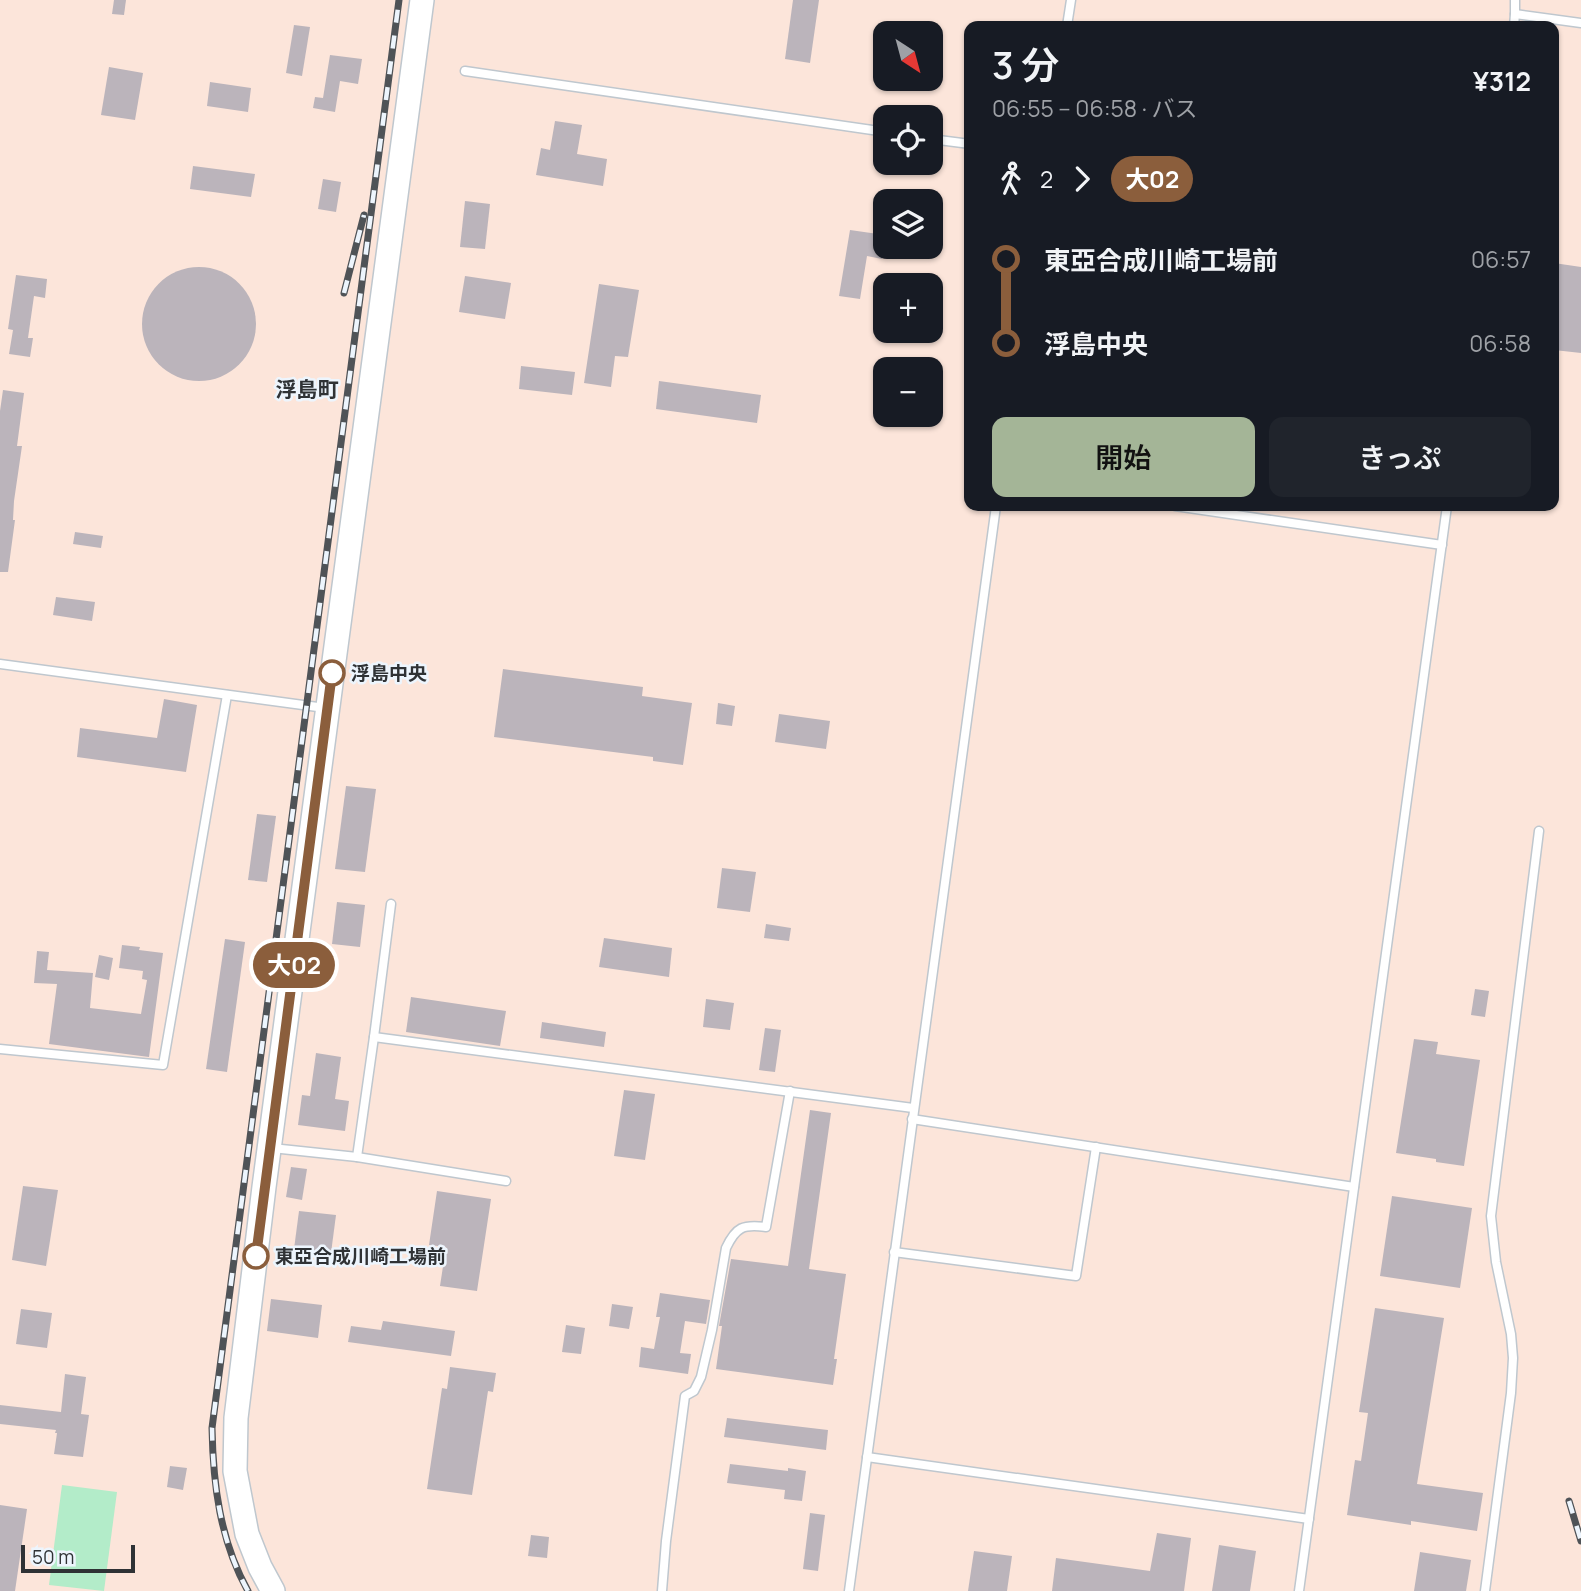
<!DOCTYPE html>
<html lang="ja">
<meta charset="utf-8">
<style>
:root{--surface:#171b24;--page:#20242c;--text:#f1f3f6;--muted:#9ea1a6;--accent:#a4b597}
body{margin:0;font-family:Manrope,"Noto Sans JP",sans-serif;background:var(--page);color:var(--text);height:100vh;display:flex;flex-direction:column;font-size:26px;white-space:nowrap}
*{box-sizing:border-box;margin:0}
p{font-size:23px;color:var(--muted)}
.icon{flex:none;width:38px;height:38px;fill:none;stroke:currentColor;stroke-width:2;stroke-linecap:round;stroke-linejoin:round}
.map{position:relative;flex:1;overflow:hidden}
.side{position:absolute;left:964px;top:21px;width:595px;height:490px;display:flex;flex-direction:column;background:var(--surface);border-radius:14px;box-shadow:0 2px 5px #0004}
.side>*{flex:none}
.badge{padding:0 14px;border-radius:23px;font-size:24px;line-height:46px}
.needle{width:46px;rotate:144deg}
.buttons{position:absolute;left:873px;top:21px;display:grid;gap:14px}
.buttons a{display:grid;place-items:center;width:70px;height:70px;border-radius:14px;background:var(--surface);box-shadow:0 2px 5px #0004;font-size:35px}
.scale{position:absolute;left:21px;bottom:18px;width:114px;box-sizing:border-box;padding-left:7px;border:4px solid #2f3235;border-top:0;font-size:19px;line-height:24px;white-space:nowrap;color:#2f3235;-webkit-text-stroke:5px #edf5fd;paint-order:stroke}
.map>.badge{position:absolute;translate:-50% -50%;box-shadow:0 0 0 4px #fff}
.legs{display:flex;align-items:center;gap:10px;height:77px;padding:0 28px;font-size:23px}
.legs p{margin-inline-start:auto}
.headline{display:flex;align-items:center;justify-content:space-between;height:119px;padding:0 28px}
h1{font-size:38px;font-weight:600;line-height:52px}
.action{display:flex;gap:14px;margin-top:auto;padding:14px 28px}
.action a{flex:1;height:80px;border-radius:14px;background:var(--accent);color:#111;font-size:28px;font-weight:600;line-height:80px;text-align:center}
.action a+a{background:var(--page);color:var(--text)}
ul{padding:0 28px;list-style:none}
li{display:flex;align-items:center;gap:24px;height:84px;font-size:26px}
li i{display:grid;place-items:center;width:10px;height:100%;margin:0 9px;background:currentColor}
li i::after{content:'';width:18px;height:18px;margin:-9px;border:5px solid;border-radius:50%;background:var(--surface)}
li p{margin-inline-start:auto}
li:first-child i{background:linear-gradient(#0000 50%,currentColor 0)}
li:last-child i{background:linear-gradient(currentColor 50%,#0000 0)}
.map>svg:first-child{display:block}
</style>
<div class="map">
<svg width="1581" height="1591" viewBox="0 0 1581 1591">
<rect width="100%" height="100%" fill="#edf5fd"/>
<path fill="#fce5da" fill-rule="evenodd" d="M0,0H1581V1591H0ZM970,26H1554V506H970ZM886,33H931V79H886ZM886,117H931V163H886ZM886,201H931V247H886ZM886,285H931V331H886ZM886,369H931V415H886Z"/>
<path fill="#b3ecc9" d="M62,1485L117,1492L104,1591L49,1585Z"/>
<g fill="#bbb4bb">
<path d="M114,0H126L124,15L112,14Z"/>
<path d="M793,0H819L810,63L785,59Z"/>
<path d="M294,25L310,27L302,76L286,73Z"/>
<path d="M330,55L362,59L358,84L340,81L335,112L313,108L315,97L323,98Z"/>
<path d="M109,67L143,73L135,120L101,115Z"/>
<path d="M210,82L251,88L248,112L207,106Z"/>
<path d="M555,121L582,125L577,154L607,159L603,186L536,175L541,148L550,150Z"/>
<path d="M193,166L255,174L251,197L190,189Z"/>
<path d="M323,179L341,182L336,212L318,209Z"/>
<path d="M465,201L490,204L485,249L460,247Z"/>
<path d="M850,230L885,235L882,259L867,256L860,299L839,296Z"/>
<path d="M1554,263L1581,267V353L1554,350Z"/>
<circle cx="199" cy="324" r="57"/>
<path d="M16,275L47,279L45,298L34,296L28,338H33L30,357L9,354L13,330L8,329Z"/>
<path d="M465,276L511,283L505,319L459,312Z"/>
<path d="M599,284L639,290L628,357L615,356L611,387L584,383Z"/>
<path d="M521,366L575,372L572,395L519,389Z"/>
<path d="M659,381L761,395L757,423L656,409Z"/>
<path d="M3,390L24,393L17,446H22L14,501L13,520H15L8,572H0V411Z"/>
<path d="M75,532L103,536L101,548L73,544Z"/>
<path d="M56,597L95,602L92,621L53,615Z"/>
<path d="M503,669L643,687L642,696L692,703L683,765L653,761V757L494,737Z"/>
<path d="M164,699L197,705L186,772L77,757L80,728L157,738Z"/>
<path d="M718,703L735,706L732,726L716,724Z"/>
<path d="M779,714L830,721L826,749L775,742Z"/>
<path d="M346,786L376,789L365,872L335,869Z"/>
<path d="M257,814L276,816L267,882L248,880Z"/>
<path d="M722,868L756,872L750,912L717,908Z"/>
<path d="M337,902L365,905L360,947L332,944Z"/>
<path d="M766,924L791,928L789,941L764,938Z"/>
<path d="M604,938L672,948L669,977L599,967Z"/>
<path d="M225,939L245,942L227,1072L206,1069Z"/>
<path d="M122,945L140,947L139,950L163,953L149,1057L49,1044L57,984L34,983L37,951L49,952L47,970L93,973L90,1008L141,1014L147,980L142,979L143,971L119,968Z"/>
<path d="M99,955L113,958L109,980L95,977Z"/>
<path d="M1475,989L1489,991L1485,1017L1471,1015Z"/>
<path d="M411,997L506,1011L500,1046L406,1032Z"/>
<path d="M706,999L734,1003L730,1030L703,1027Z"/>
<path d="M542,1022L606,1032L604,1047L540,1038Z"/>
<path d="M765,1028L781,1030L775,1072L759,1070Z"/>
<path d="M1414,1039L1438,1042L1436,1054L1480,1060L1464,1166L1436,1162V1159L1396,1153Z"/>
<path d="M316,1053L341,1057L335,1099L349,1101L345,1131L298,1125L302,1095L310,1096Z"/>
<path d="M624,1090L655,1094L645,1160L614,1156Z"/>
<path d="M810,1110L831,1113L809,1269L846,1274L834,1359H837L833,1385L716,1369L722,1326H719L731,1259L788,1266Z"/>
<path d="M291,1167L307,1169L302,1200L286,1197Z"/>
<path d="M23,1186L58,1190L46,1266L12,1260Z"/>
<path d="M437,1191L491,1199L477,1291L440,1286L446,1247L429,1245Z"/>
<path d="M1392,1196L1472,1208L1460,1288L1380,1276Z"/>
<path d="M299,1211L336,1215L331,1253L294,1249Z"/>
<path d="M660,1293L710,1300L706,1324L685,1321L680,1353L691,1354L688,1374L639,1367L641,1347L654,1349L660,1317H656Z"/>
<path d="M271,1299L322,1305L318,1338L267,1331Z"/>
<path d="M612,1304L633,1307L629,1329L609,1326Z"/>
<path d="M1375,1308L1444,1318L1417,1484L1483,1493L1477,1531L1411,1521V1525L1347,1515L1355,1460L1361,1461L1368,1413L1359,1412Z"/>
<path d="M21,1309L52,1313L47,1348L16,1344Z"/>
<path d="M383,1321L455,1331L451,1356L348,1342L351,1326L381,1330Z"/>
<path d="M566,1325L585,1328L581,1354L562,1352Z"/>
<path d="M450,1367L496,1373L493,1392L488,1391L472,1495L427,1489L442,1388L447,1389Z"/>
<path d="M65,1374L86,1377L81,1414L89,1415L83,1457L54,1454L57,1433H55L56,1430L0,1424V1405L61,1412Z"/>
<path d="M727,1418L828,1430L826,1450L724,1437Z"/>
<path d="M730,1464L788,1471V1468L806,1471L802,1501L784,1499L785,1490L727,1483Z"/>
<path d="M170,1466L187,1468L183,1490L167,1487Z"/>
<path d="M0,1505L27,1509L15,1591H0Z"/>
<path d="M810,1513L825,1515L818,1571L803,1569Z"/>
<path d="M1157,1533L1191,1538L1184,1591H1052L1056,1558L1150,1571Z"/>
<path d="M531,1535L549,1537L547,1558L528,1556Z"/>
<path d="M1219,1545L1256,1551L1250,1591H1212Z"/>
<path d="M974,1551L1012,1556L1007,1591H968Z"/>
<path d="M1420,1552L1471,1560L1466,1591H1414Z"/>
</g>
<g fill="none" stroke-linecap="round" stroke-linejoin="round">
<g stroke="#bfc7ce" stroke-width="11">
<g id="lane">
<path d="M1515,14L1581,23"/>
<path d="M1067,26L1071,0"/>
<path d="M1514,26L1515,14V0"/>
<path d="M465,71L886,132"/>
<path d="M931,139L970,144"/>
<path d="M1175,506L1442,545"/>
<path d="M0,664L325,708"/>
<path d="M374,1037L913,1108"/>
<path d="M0,1049L163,1065L227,695"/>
<path d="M912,1119L1354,1187"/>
<path d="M272,1148L357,1157L506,1181"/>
<path d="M357,1157L374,1037L391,904"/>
<path d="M894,1252L1076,1276L1096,1147"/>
<path d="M867,1457L1309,1519"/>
<path d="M662,1591L666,1541L685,1396L694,1391L701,1377L712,1330L726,1248C736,1227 743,1224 766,1227L790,1091"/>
<path d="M849,1591L996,506"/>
<path d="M1299,1591L1447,506"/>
<path d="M1485,1591L1511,1393L1513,1358L1511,1334L1496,1262L1491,1216L1539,831"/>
</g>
</g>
<g stroke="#bfc7ce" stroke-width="26">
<path id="secondary" d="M273,1591L260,1567L247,1534L235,1471L236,1418L264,1187L422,0"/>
</g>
<use href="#lane" stroke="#fff" stroke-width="8"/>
<use href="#secondary" stroke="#fff" stroke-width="23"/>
<g stroke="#4f5357" stroke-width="7">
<g id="rail">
<path d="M344,293L364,215"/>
<path d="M1569,1501L1581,1541"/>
<path d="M248,1591C220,1541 213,1484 212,1428L399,0"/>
</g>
</g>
<use href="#rail" stroke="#edf5fd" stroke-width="4.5" stroke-dasharray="13" stroke-linecap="butt"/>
</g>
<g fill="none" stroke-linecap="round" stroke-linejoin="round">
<g stroke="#fff" stroke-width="16">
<path id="line-1" d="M256,1256L332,673"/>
</g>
<use href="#line-1" stroke="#8b5e3c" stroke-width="10"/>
</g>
<g fill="#fff" stroke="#8b5e3c" stroke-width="3.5">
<circle cx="332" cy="673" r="12"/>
<circle cx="256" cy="1256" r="12"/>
</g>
<g text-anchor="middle" stroke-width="5" stroke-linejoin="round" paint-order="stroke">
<g font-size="19" font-weight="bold" fill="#2f3235" stroke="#edf5fd" text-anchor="start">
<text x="351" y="680">浮島中央</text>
<text x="275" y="1263">東亞合成川崎工場前</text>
</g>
<g font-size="21" font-weight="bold" fill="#2f3235" stroke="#edf5fd">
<text x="307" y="397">浮島町</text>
</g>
</g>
</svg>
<div class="buttons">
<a><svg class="needle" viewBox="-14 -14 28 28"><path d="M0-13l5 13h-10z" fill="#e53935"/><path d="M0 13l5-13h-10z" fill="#9ea1a6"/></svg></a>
<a><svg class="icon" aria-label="locate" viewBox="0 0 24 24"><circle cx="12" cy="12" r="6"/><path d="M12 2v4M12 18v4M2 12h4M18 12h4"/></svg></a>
<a><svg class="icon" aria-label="layers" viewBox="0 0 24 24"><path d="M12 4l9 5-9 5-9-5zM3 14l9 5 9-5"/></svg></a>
<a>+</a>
<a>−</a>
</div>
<div class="scale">50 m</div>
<b class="badge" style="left:294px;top:965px;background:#8b5e3c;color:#fff">大02</b>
<section class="side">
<div class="headline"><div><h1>3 分</h1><p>06:55 – 06:58 · バス</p></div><b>¥312</b></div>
<div class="legs"><svg class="icon" aria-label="walk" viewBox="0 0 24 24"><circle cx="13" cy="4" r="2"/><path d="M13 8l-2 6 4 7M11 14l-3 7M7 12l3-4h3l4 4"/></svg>2<svg class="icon" aria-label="forward" viewBox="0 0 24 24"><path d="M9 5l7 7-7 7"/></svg><b class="badge" style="background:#8b5e3c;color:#fff">大02</b></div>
<ul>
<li><i style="color:#8b5e3c"></i><b>東亞合成川崎工場前</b><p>06:57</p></li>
<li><i style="color:#8b5e3c"></i><b>浮島中央</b><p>06:58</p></li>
</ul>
<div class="action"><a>開始</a><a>きっぷ</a></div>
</section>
</div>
